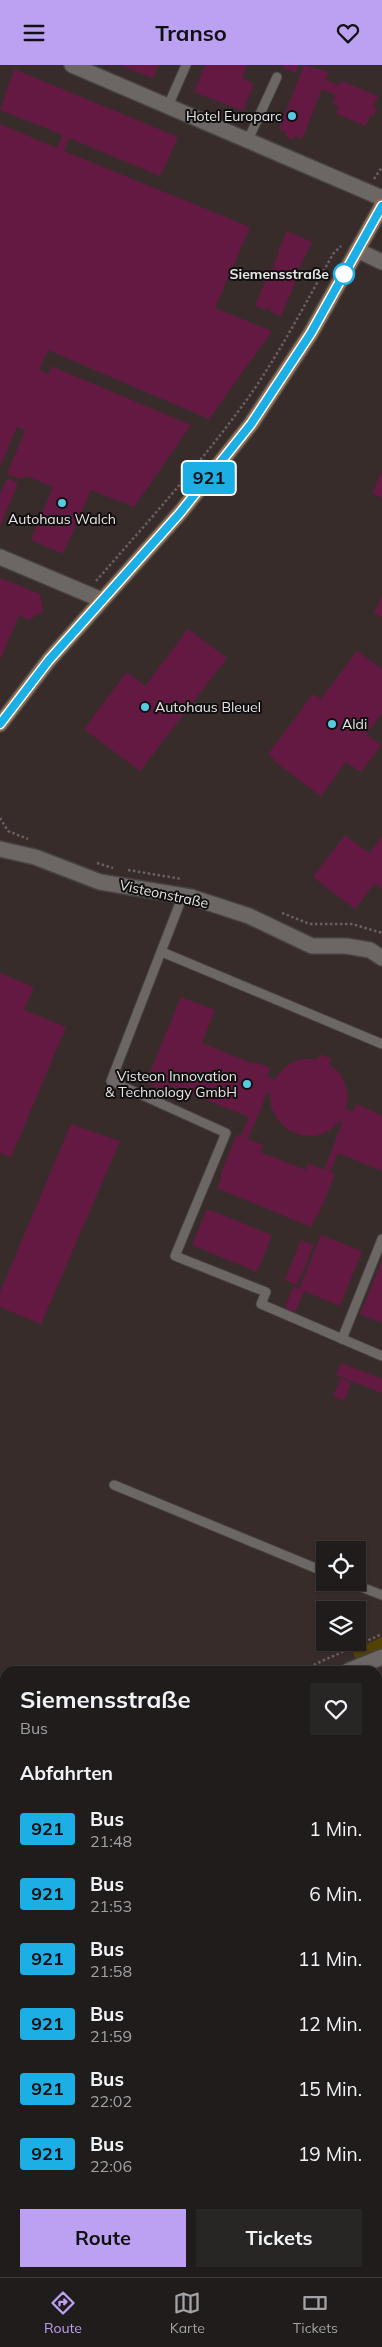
<!DOCTYPE html>
<html lang="de">
<meta charset="utf-8">
<style>
:root{--surface:#201c1c;--page:#282525;--text:#f1f3f6;--muted:#a2a1a3;--line:#3d3a3b;--accent:#bca0f2}
body{margin:0;font-family:Mulish,sans-serif;background:var(--page);color:var(--text);height:100vh;display:flex;flex-direction:column;font-size:19px;white-space:nowrap}
*{box-sizing:border-box;margin:0}
p{font-size:16px;color:var(--muted)}
.icon{flex:none;width:28px;height:28px;fill:none;stroke:currentColor;stroke-width:2;stroke-linecap:round;stroke-linejoin:round}
.map{position:relative;flex:1;overflow:hidden}
.sheet{position:absolute;left:0px;top:1601px;width:382px;height:611px;display:flex;flex-direction:column;background:var(--surface);border-radius:15px 15px 0 0;box-shadow:0 1px 4px #0004,0 0 0 1px var(--line)}
.sheet>*{flex:none}
.badge{padding:0 10px;border-radius:4px;font-size:18px;line-height:32px}
.tools{position:absolute;left:316px;top:1476px;display:grid;gap:10px}
.tools a{display:grid;place-items:center;width:50px;height:50px;border-radius:0px;background:var(--surface);box-shadow:0 1px 4px #0004,0 0 0 1px var(--line);font-size:25px}
.map>.badge{position:absolute;translate:-50% -50%;box-shadow:0 0 0 2px #fff}
h2{padding:0 20px;font-size:19px;line-height:45px}
.round{display:grid;place-items:center;flex:none;width:52px;height:52px;border-radius:0px;background:var(--page)}
.summary{display:flex;align-items:center;justify-content:space-between;height:85px;padding:0 20px}
h1{font-size:24px;font-weight:700;line-height:38px}
.action{display:flex;gap:10px;margin-top:auto;padding:10px 20px}
.action a{flex:1;height:58px;border-radius:0px;background:var(--accent);color:#111;font-size:20px;font-weight:700;line-height:58px;text-align:center}
.action a+a{background:var(--page);color:var(--text)}
ul{padding:0;list-style:none}
li{display:flex;align-items:center;gap:15px;height:65px;padding:0 20px}
li div{flex:1}
li b{display:block;font-size:19px}
li em{font-style:normal}
li .badge{min-width:55px;font-weight:700;text-align:center}
header{display:flex;justify-content:space-between;align-items:center;height:65px;padding:0 20px;background:var(--accent);color:#111;font-size:22px;font-weight:700}
.dock{display:flex;justify-content:space-around;align-items:center;height:70px;border-top:1px solid var(--line);background:var(--surface);font-size:14px;color:var(--muted)}
.dock a{display:grid;justify-items:center;gap:2px}
.dock .current{color:var(--accent)}
.map>svg:first-child{display:block}
</style>
<header><svg class="icon" aria-label="menu" viewBox="0 0 24 24"><path d="M4 6h16M4 12h16M4 18h16"/></svg>Transo<svg class="icon" aria-label="heart" viewBox="0 0 24 24"><path d="M12 20l-8-8c-3-5 5-10 8-4 3-6 11-1 8 4z"/></svg></header>
<div class="map">
<svg width="382" height="2212" viewBox="0 0 382 2212">
<rect width="100%" height="100%" fill="#2a2525"/>
<path fill="#382c2b" fill-rule="evenodd" d="M0,0H382V2155L378,2158V1606H5V2208H303L296,2212H0ZM325,1485H358V1518H325ZM325,1545H358V1578H325Z"/>
<path fill="#524300" d="M382,1572V1584L357,1596L352,1586Z"/>
<g fill="#631942" fill-rule="evenodd">
<path d="M120,0H158L153,13Z"/>
<path d="M205,0H247L242,13L254,19L243,46L194,27Z"/>
<path d="M284,0H299L296,8L283,3Z"/>
<path d="M304,0L329,7L325,15L339,20L341,16L378,31L373,42L377,44L374,51L371,49L365,61L336,48L339,42L332,38L336,30L322,24L302,74L295,70L293,75L285,71L286,67L279,64Z"/>
<path d="M14,4L178,72L160,111L69,73L64,86L250,162L215,243L272,266L209,354L48,285L39,305L49,309L51,301L191,360L134,442L91,425L63,489L31,475L53,422L27,411L20,414L7,409L25,365L17,362L0,402V59L57,83L63,70L0,45Z"/>
<path d="M287,166L312,177L295,212L297,213L281,251L270,247L271,244L267,243V245L255,241L271,203L273,204L275,200L273,199L279,189H277Z"/>
<path d="M382,406V433L372,428Z"/>
<path d="M7,413L18,418L0,462V429Z"/>
<path d="M0,513L40,529L43,546L29,555L19,550L0,595Z"/>
<path d="M382,531V552L374,548Z"/>
<path d="M188,564L227,593L140,706L84,664L127,607L145,621Z"/>
<path d="M357,586L382,604V648L366,669L381,680L361,707L346,697L321,731L274,696L275,694L268,689L313,629L321,634Z"/>
<path d="M345,770L369,788L382,772V824L375,818L355,844L313,812Z"/>
<path d="M0,908L34,922L24,945L66,962L11,1092L0,1088Z"/>
<path d="M181,932L215,945L202,978L254,999L255,997L270,1003L267,1012L274,1015L282,1005L292,997L305,994H318L320,989L331,994L329,999L339,1007L345,1019L348,1032L346,1044L353,1047L357,1039L382,1051V1106L338,1088L330,1107L335,1109L318,1151L316,1150L311,1162L217,1123L222,1112L220,1111L237,1069L241,1071L249,1052L168,1020L165,1026L149,1019L152,1014L148,1012ZM267,1028H270L271,1042L278,1055L288,1065L301,1070L315,1071L329,1066L340,1056L342,1058L324,1105L308,1098L306,1105L260,1087L263,1080L248,1074Z"/>
<path d="M71,1059L120,1076L41,1259L0,1242V1227Z"/>
<path d="M207,1144L272,1170L257,1207L192,1180Z"/>
<path d="M321,1170L362,1186L340,1241L304,1226L295,1247L285,1243L293,1222L299,1224Z"/>
<path d="M301,1175L314,1180L297,1220L285,1215Z"/>
<path d="M382,1196V1258L360,1249Z"/>
<path d="M341,1298L382,1314V1328L336,1310Z"/>
<path d="M341,1313L351,1318L344,1336L333,1331Z"/>
<path d="M382,1714V1894L378,1888V1718Z"/>
<path d="M0,1856L5,1858V2148L0,2160Z"/>
</g>
<g fill="none" stroke-linecap="round" stroke-linejoin="round">
<g stroke="#464242" stroke-width="11">
<g id="lane">
<path d="M168,41L186,0"/>
<path d="M248,75L277,12"/>
<path d="M183,830L111,1016L226,1068L175,1191L266,1227L261,1239L382,1291"/>
<path d="M162,887L382,979"/>
<path d="M342,1274L382,1174"/>
<path d="M114,1420L325,1507"/>
<path d="M351,1518L382,1530"/>
<path d="M378,1909V1912"/>
<path d="M0,2206L14,2212"/>
<path d="M177,2212L185,2208"/>
</g>
</g>
<g stroke="#464242" stroke-width="18">
<g id="street">
<path d="M72,0L382,133"/>
<path d="M357,185L382,197"/>
<path d="M0,492L102,535"/>
<path d="M0,784L35,792L100,817L191,832L249,851L312,881H346L370,885L382,893"/>
<path d="M348,1606L382,1592"/>
</g>
</g>
<g stroke="#464242" stroke-width="18">
<path id="secondary" d="M0,659L49,595L180,448L251,359L311,268L382,141"/>
</g>
<g stroke="#666262" stroke-width="2.5" stroke-dasharray="2.5 2.5" stroke-linecap="butt">
<path d="M374,114L382,102"/>
<path d="M96,516C144,461 193,407 237,348C273,301 304,241 333,189L341,181"/>
<path d="M0,753L8,766L28,774"/>
<path d="M97,798L113,803"/>
<path d="M128,805L182,814"/>
<path d="M282,848L310,859H352L382,868"/>
<path d="M300,1606L382,1569"/>
<path d="M0,1823L5,1825"/>
</g>
<use href="#lane" stroke="#6c6665" stroke-width="9"/>
<use href="#street" stroke="#6c6665" stroke-width="15"/>
<use href="#secondary" stroke="#926f4e" stroke-width="15"/>
</g>
<g fill="none" stroke-linecap="round" stroke-linejoin="round">
<g stroke="#fff" stroke-width="11">
<path id="line" d="M0,659L49,595L180,448L251,359L311,268L382,141"/>
</g>
<use href="#line" stroke="#1cafe6" stroke-width="8"/>
</g>
<g fill="#55cae0" stroke="#110f0f" stroke-width="2">
<circle cx="292" cy="51" r="5"/>
<circle cx="62" cy="438" r="5"/>
<circle cx="145" cy="642" r="5"/>
<circle cx="332" cy="659" r="5"/>
<circle cx="247" cy="1019" r="5"/>
</g>
<circle fill="#fff" stroke="#1cafe6" stroke-width="2.5" cx="344" cy="209" r="10"/>
<g text-anchor="middle" stroke-width="4" stroke-linejoin="round" paint-order="stroke">
<g font-size="14" fill="#e9e5e5" stroke="#110f0f" text-anchor="end">
<text x="282" y="56">Hotel Europarc</text>
<text x="62" y="459" text-anchor="middle">Autohaus Walch</text>
<text x="155" y="647" text-anchor="start">Autohaus Bleuel</text>
<text x="342" y="664" text-anchor="start">Aldi</text>
<text x="237" y="1016">Visteon Innovation<tspan x="237" dy="16">&amp; Technology GmbH</tspan></text>
</g>
<g font-size="14" font-weight="bold" fill="#e9e5e5" stroke="#110f0f" text-anchor="end">
<text x="329" y="214">Siemensstraße</text>
</g>
<g font-size="14" fill="#e9e5e5" stroke="#110f0f">
<text transform="translate(164 829) rotate(12)" y="5">Visteonstraße</text>
</g>
</g>
</svg>
<div class="tools">
<a><svg class="icon" aria-label="locate" viewBox="0 0 24 24"><circle cx="12" cy="12" r="6"/><path d="M12 2v4M12 18v4M2 12h4M18 12h4"/></svg></a>
<a><svg class="icon" aria-label="layers" viewBox="0 0 24 24"><path d="M12 4l9 5-9 5-9-5zM3 14l9 5 9-5"/></svg></a>
</div>
<b class="badge" style="left:209px;top:413px;background:#1cafe6;color:#111">921</b>
<section class="sheet">
<div class="summary"><div><h1>Siemensstraße</h1><p>Bus</p></div><a class="round"><svg class="icon" aria-label="heart" viewBox="0 0 24 24"><path d="M12 20l-8-8c-3-5 5-10 8-4 3-6 11-1 8 4z"/></svg></a></div>
<h2>Abfahrten</h2>
<ul>
<li><span class="badge" style="background:#1cafe6;color:#111">921</span><div><b>Bus</b><p>21:48</p></div><em>1 Min.</em></li>
<li><span class="badge" style="background:#1cafe6;color:#111">921</span><div><b>Bus</b><p>21:53</p></div><em>6 Min.</em></li>
<li><span class="badge" style="background:#1cafe6;color:#111">921</span><div><b>Bus</b><p>21:58</p></div><em>11 Min.</em></li>
<li><span class="badge" style="background:#1cafe6;color:#111">921</span><div><b>Bus</b><p>21:59</p></div><em>12 Min.</em></li>
<li><span class="badge" style="background:#1cafe6;color:#111">921</span><div><b>Bus</b><p>22:02</p></div><em>15 Min.</em></li>
<li><span class="badge" style="background:#1cafe6;color:#111">921</span><div><b>Bus</b><p>22:06</p></div><em>19 Min.</em></li>
</ul>
<div class="action"><a>Route</a><a>Tickets</a></div>
</section>
</div>
<nav class="dock">
<a class="current"><svg class="icon" aria-label="directions" viewBox="0 0 24 24"><path d="M12 3l9 9-9 9-9-9zM9 14v-3h6M13 9l2 2-2 2"/></svg>Route</a>
<a><svg class="icon" aria-label="map" viewBox="0 0 24 24"><path d="M3 6l6-2 6 2 6-2v14l-6 2-6-2-6 2zM9 4v14M15 6v14"/></svg>Karte</a>
<a><svg class="icon" aria-label="tickets" viewBox="0 0 24 24"><path d="M3 7h18v10H3zM15 7v10"/></svg>Tickets</a>
</nav>
